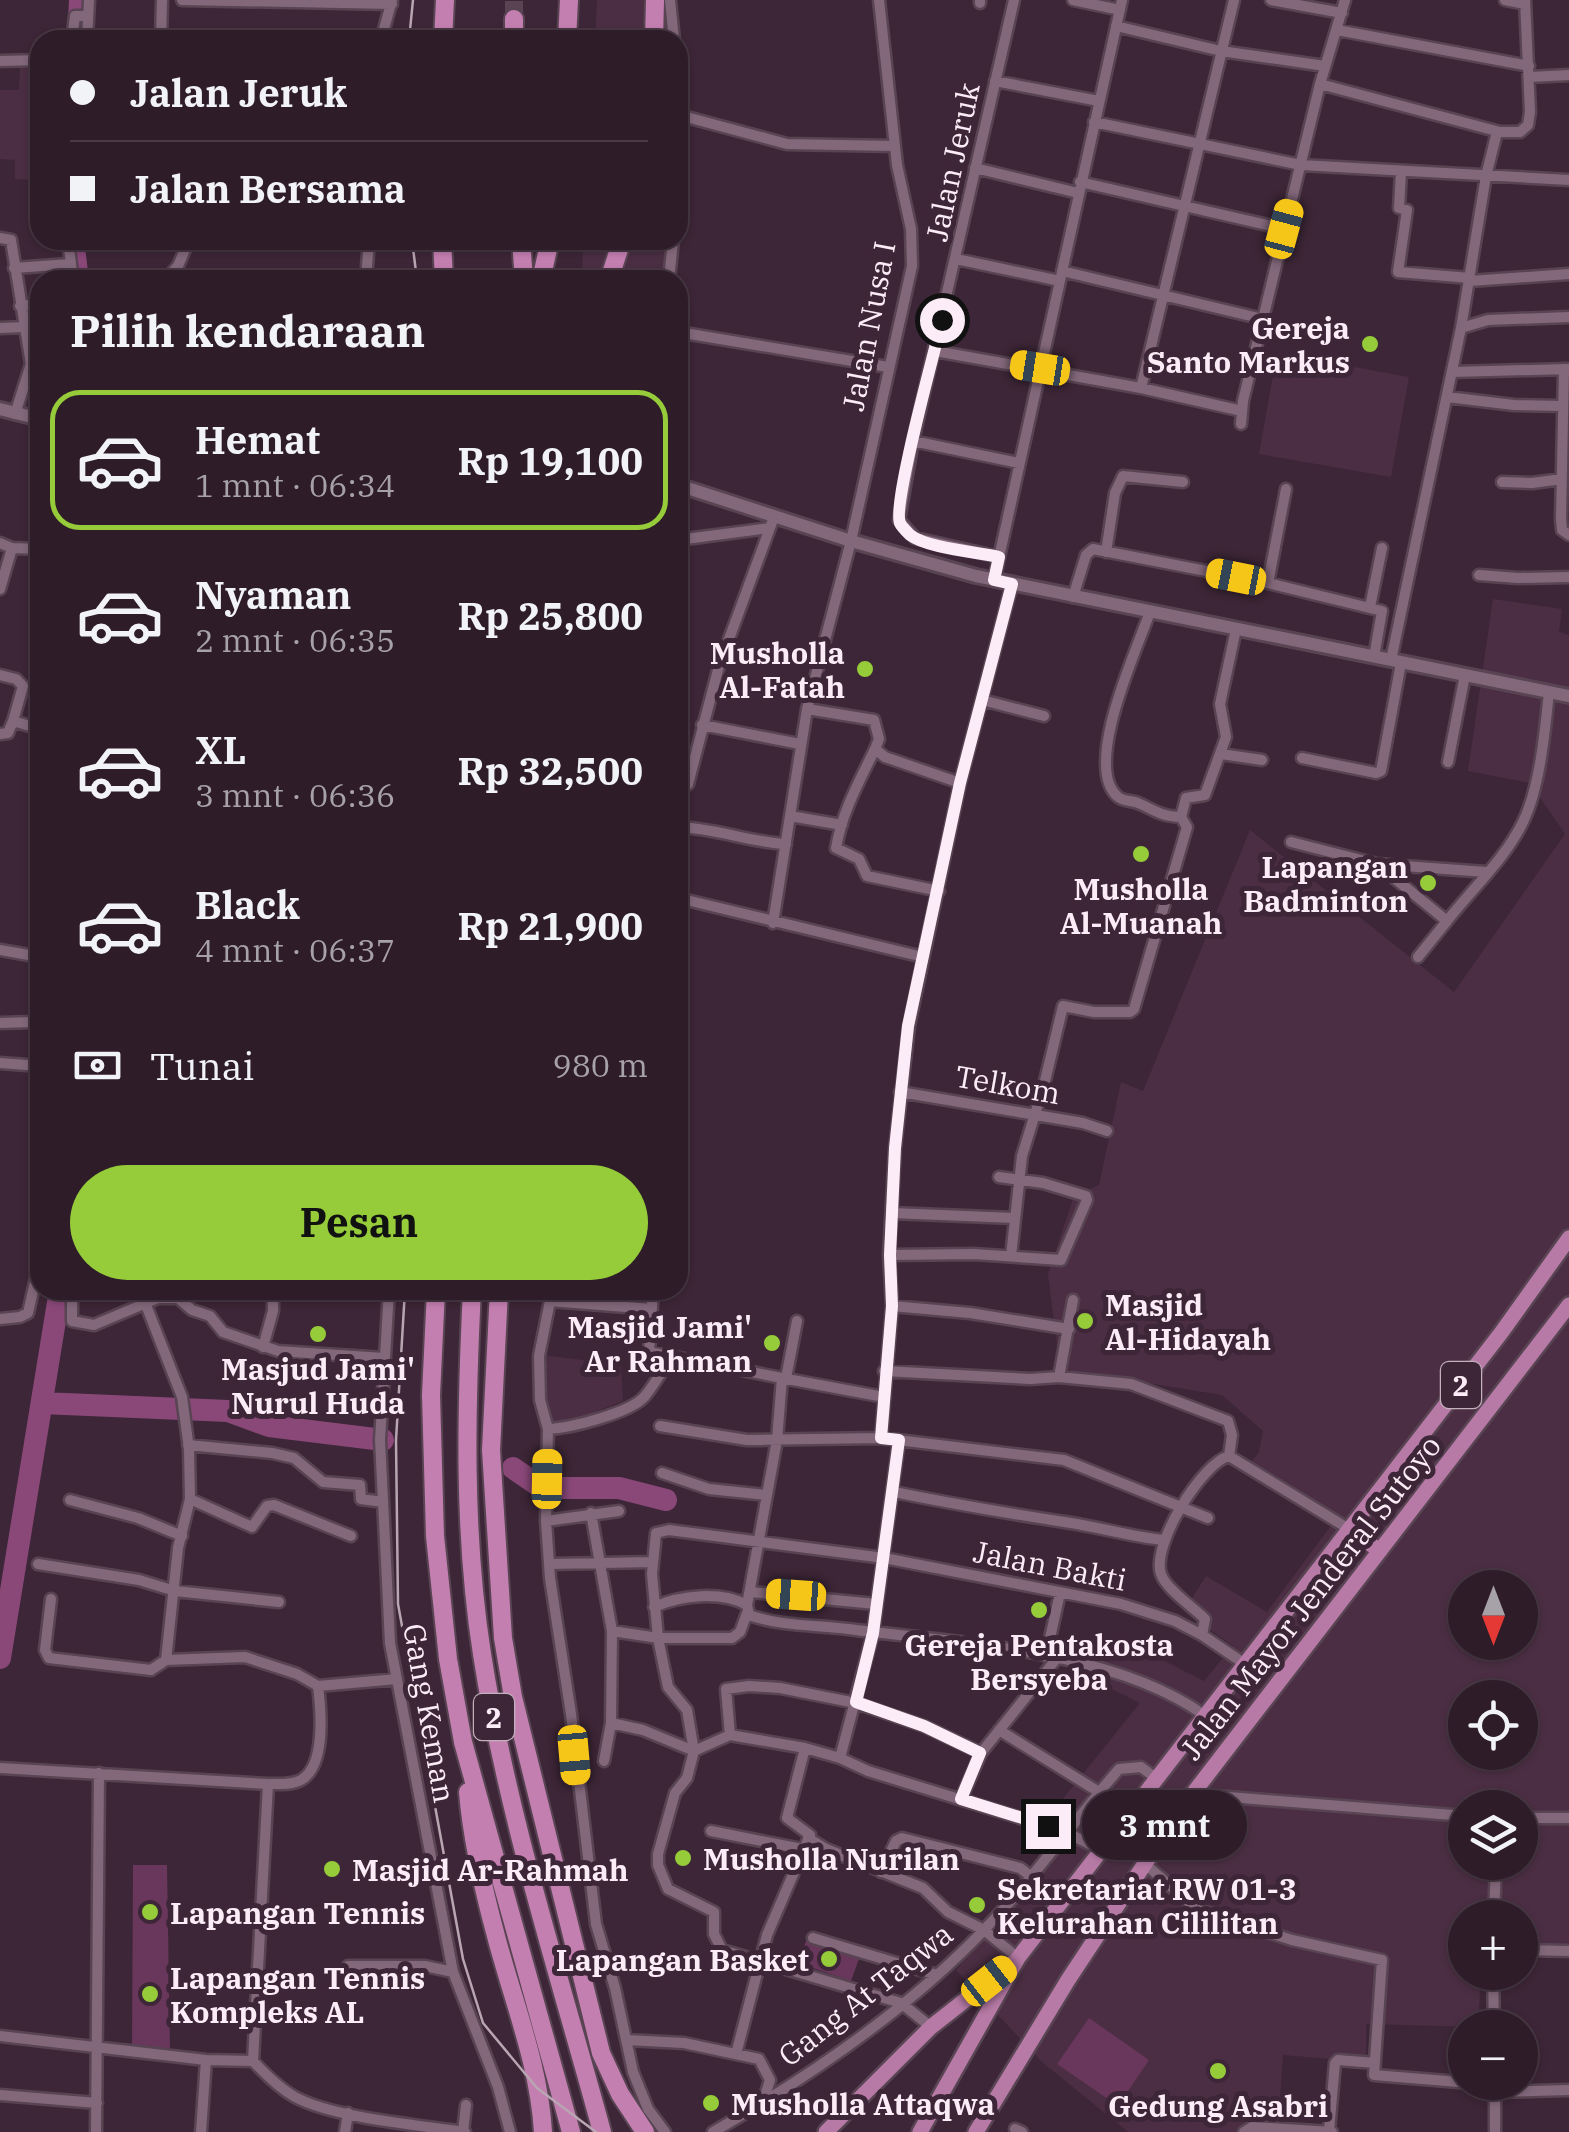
<!DOCTYPE html>
<html lang="id">
<meta charset="utf-8">
<style>
:root{--surface:#2e1c29;--page:#362531;--text:#f1f3f6;--muted:#a7a1a8;--line:#493a46;--accent:#96cc3a}
body{margin:0;font-family:"IBM Plex Serif",serif;background:var(--page);color:var(--text);height:100vh;display:flex;flex-direction:column;font-size:38px;white-space:nowrap}
*{box-sizing:border-box;margin:0}
p{font-size:32px;color:var(--muted)}
.icon{flex:none;width:55px;height:55px;fill:none;stroke:currentColor;stroke-width:2;stroke-linecap:round;stroke-linejoin:round}
.map{position:relative;flex:1;overflow:hidden}
.sheet{position:absolute;left:30px;top:270px;width:658px;height:1030px;display:flex;flex-direction:column;background:var(--surface);border-radius:30px;box-shadow:0 2px 8px #0004,0 0 0 2px var(--line)}
.sheet>*{flex:none}
.guide{position:absolute;left:30px;top:30px;width:658px;height:220px;border-radius:30px;box-shadow:0 2px 8px #0004,0 0 0 2px var(--line);display:grid;align-content:center;height:220px;padding:0 40px;background:var(--surface)}
.needle{width:65px;rotate:180deg}
.fabs{position:absolute;left:1448px;top:1570px;display:grid;gap:20px}
.fabs a{display:grid;place-items:center;width:90px;height:90px;border-radius:50%;background:var(--surface);box-shadow:0 2px 8px #0004,0 0 0 2px var(--line);font-size:50px}
.end{position:absolute;width:45px;height:45px;margin:-22px;border:12px solid #fcecf7;background:#111;box-shadow:0 0 0 5px #111}
.from{border-radius:50%}
.bubble{position:absolute;height:70px;border-radius:35px;background:var(--surface);box-shadow:0 2px 8px #0004,0 0 0 2px var(--line);font-size:32px;font-weight:800;line-height:70px;text-align:center}
.car{position:absolute;width:30px;height:60px;margin:-30px -15px;border-radius:12px;box-shadow:0 0 8px 2px #0007;background:linear-gradient(#f5c518 24%,#345 0 40%,#f5c518 0 76%,#345 0 86%,#f5c518 0)}
.guide b{display:flex;align-items:center;gap:35px;height:95px;font-size:38px}
.guide b+b{border-top:2px solid var(--line)}
.guide i{width:25px;height:25px;background:var(--text)}
ul{padding:0;list-style:none}
li{display:flex;align-items:center;gap:30px;height:140px;margin:0 20px 15px;padding:0 20px;border:5px solid transparent;border-radius:30px}
li div{flex:1}
li b{display:block;font-size:38px}
li em{font-style:normal;font-weight:800}
li.active{border-color:var(--accent)}
li>.icon{width:90px;height:90px;stroke-width:1.5}
h2{padding:0 40px;font-size:45px;line-height:120px}
.pay{display:flex;align-items:center;gap:25px;height:110px;padding:0 40px;font-size:38px}
.pay p{margin-inline-start:auto}
.primary-button{display:flex;gap:20px;margin-top:auto;padding:20px 40px}
.primary-button a{flex:1;height:115px;border-radius:60px;background:var(--accent);color:#111;font-size:40px;font-weight:800;line-height:115px;text-align:center}
.map>svg:first-child{display:block}
.built{fill:#4b2e43;fill-rule:evenodd}
.green{fill:#68375b}
.lines{fill:none;stroke-linecap:round;stroke-linejoin:round}
.river{stroke:#8a4879;stroke-width:22}
.motorway-tunnel{stroke:#5a4454;stroke-width:18;stroke-dasharray:18 9;stroke-linecap:butt}
.minor-casing{stroke:#584452;stroke-width:15}
.tertiary-casing{stroke:#584452;stroke-width:18}
.trunk-casing{stroke:#584452;stroke-width:20}
.motorway-casing{stroke:#584452;stroke-width:22}
.minor{stroke:#83687b;stroke-width:10}
.tertiary{stroke:#83687b;stroke-width:12}
.trunk{stroke:#b77aa6;stroke-width:15}
.motorway{stroke:#c47fb1;stroke-width:18}
.tram{stroke:#b8a6b3;stroke-width:2.5}
.route{stroke:#fcecf7;stroke-width:12}
.poi-dot{fill:#96cc3a;stroke:#3d2637;stroke-width:4}
.labels{text-anchor:middle;dominant-baseline:central;stroke-width:10;stroke-linejoin:round;paint-order:stroke}
.shield{fill:#3d2637;stroke:#c3b1bd;stroke-width:2.5}
.shield-label{font-size:28px;font-weight:bold;fill:#fcecf7}
.street-label{font-size:30px;fill:#fcecf7;stroke:#3d2637}
.poi-label{font-size:30px;font-weight:bold;fill:#fcecf7;stroke:#3d2637;text-anchor:start}
</style>
<div class="map">
<svg width="1569" height="2132" viewBox="0 0 1569 2132">
<rect width="100%" height="100%" fill="#3d2637"/>
<!-- built -->
<path class="built" d="M597,0H664L668,40H595Z
M20,68H40V180L15,179V160L0,159V90H19Z
M584,240H673L671,280H581Z
M1277,353L1409,377L1391,477L1259,454Z
M1493,599L1562,609L1559,632L1569,635V1955L1520,1954V1918H1465V1972L1481,1973L1478,2027L1366,2024V2062L1283,2055L1278,2128L1248,2132H1128L1042,2062L956,1970L1081,1824L1057,1806L1140,1703L1094,1680L1112,1634L1204,1681L1233,1646L1184,1611L1206,1576L1267,1612L1335,1520L1249,1465L1259,1452L1263,1431L1222,1395L1060,1369L1048,1274L1074,1196L1099,1185L1121,1082L1143,1091L1250,830L1454,992L1565,834L1530,783L1468,771ZM1465,1588H1520V1642H1465ZM1465,1698H1520V1752H1465ZM1465,1808H1520V1862H1465Z
M541,1355L609,1363L621,1367L623,1401L574,1420L558,1424L545,1422Z"/>
<!-- green -->
<path class="green" d="M133,1865H167L170,2048L132,2049Z
M807,1938L860,1956L851,1981L798,1963Z
M1089,2018L1149,2060L1118,2106L1057,2064Z"/>
<g class="lines">
<!-- river -->
<path class="river" d="M78,40L80,0
M73,240L78,280
M42,1403L228,1411L269,1426L383,1440
M513,1468L542,1488H619L666,1500
M0,1658L60,1290"/>
<!-- motorway-tunnel -->
<path class="motorway-tunnel" d="M514,19V0"/>
<defs>
<path id="minor" d="M182,0L392,4
M670,0L674,40
M1073,0L1120,10
M1271,0L1342,13
M1505,0L1525,4
M980,3V0
M1116,26L1221,51L1325,66
M1337,30L1529,66
M72,40L75,16H88
M87,40L89,0
M161,40L162,0
M381,40L392,0
M0,61L40,60
M1529,77L1569,75
M995,81L1099,101
M1320,84L1500,132H1520L1528,125L1530,112L1525,0
M678,94V189
M679,115L787,144L894,146
M1094,122L1301,165L1569,180
M975,168L1078,193
M1401,172L1399,208L1407,210L1398,272L1470,278
M1080,182L1285,229
M0,238L11,240L31,364L15,414
M68,240L73,280
M956,259L1060,281
M14,268L70,264
M1062,271L1263,319
M279,278L294,280
M165,280L178,266L189,240
M366,280L369,240
M669,280L673,240
M1470,281L1569,274
M20,306L40,304
M0,328L25,327
M1461,328L1488,320L1569,317
M678,332L888,367
M935,351L1141,388L1242,411
M1564,369L1561,519L1562,530L1569,535
M1452,372L1568,369
M1141,388L1234,0
M1447,397L1514,405L1563,406
M1241,424L1243,401L1320,84L1345,0
M913,441L1019,463
M1502,482L1532,483L1562,479
M678,540L770,528
M0,543L12,548L40,549
M1106,552L1115,493L1123,476L1183,482
M999,557L915,538L899,520L913,441L1014,0
M1479,575L1518,578L1569,577
M994,580L1122,0
M1268,583L1286,489
M0,589L12,548
M1073,597L1086,555L1093,549L1268,583L1382,611L1374,657
M1370,607L1382,548
M1150,612C1137,649 1083,765 1117,796C1123,802 1131,800 1138,803C1155,810 1159,816 1181,817
M1391,660L1461,328L1486,176L1497,132
M0,675L16,679L23,686L13,721L40,729
M982,700L1044,716
M807,709L874,720L879,739L875,749L885,757L960,783
M702,725L800,744
M0,734L8,733L13,721
M875,749C859,782 842,812 836,848L859,859L867,876L939,891
M1221,754L1262,760
M1302,758L1376,773L1381,771L1401,663
M1448,762L1465,675
M678,792L688,784L719,666L774,517
M790,816L842,825
M1181,817L1186,798L1205,795L1226,737L1220,704L1236,629
M678,827C715,828 749,842 786,844
M1291,842L1377,864L1447,921C1472,889 1505,859 1523,822C1540,787 1545,731 1549,692
M1377,864L1486,872
M678,898L923,957
M773,923L807,709L851,541L912,266L911,229L897,165L879,0
M0,950L40,957
M1418,957L1447,921
M0,1023L33,1022
M0,1063L40,1066
M900,1092L1083,1123L1107,1131
M892,1213L1014,1218
M889,1255L974,1254L1061,1260L1087,1200L1086,1196L1043,1183L999,1177
M1011,1256L1022,1156L1044,1085L1063,1006L1094,1012H1130L1134,1009L1187,827L1181,817
M72,1290V1321L94,1325L158,1298H178L192,1310L210,1316L223,1332L278,1351L384,1358
M389,1290L380,1440L390,1643L453,1972L498,2087L510,2132
M549,1290L550,1301L539,1356L540,1400L548,1429L546,1521L550,1578L571,1714L596,1924L615,1988L633,2072L648,2109L665,2132
M653,1290L649,1352L782,1378L777,1440L747,1605L749,1615C779,1626 817,1625 848,1629C959,1643 1113,1650 1204,1715
M550,1301L651,1309
M146,1305L182,1397L189,1449L190,1499L178,1548L166,1660
M892,1306L970,1313L1069,1329
M0,1319L20,1317L28,1313L40,1260
M263,1347L273,1311V1290
M884,1371L1030,1379L1059,1377L1131,1384L1228,1421L1232,1435L1229,1456
M1059,1377L1073,1300
M782,1378L884,1397
M786,1378L797,1321
M660,1426L747,1440L881,1438L1064,1460L1208,1518
M548,1429C570,1428 631,1413 645,1396C655,1384 663,1369 672,1356
M881,1438L892,1306L889,1255L895,1148L909,1026L960,783L1012,584
M188,1445L272,1453L294,1458L323,1482L360,1485L361,1499L383,1502
M1229,1456L1349,1529
M662,1473L709,1489L766,1495
M894,1492C953,1504 1012,1514 1071,1523C1103,1528 1132,1537 1164,1540
M190,1499L252,1527L267,1506L274,1505L351,1536
M70,1500L138,1518L182,1536
M591,1513L612,1631L611,1723
M546,1521L619,1511
M38,1564L139,1580L175,1591L279,1602
M549,1564L653,1562
M750,1592L876,1604
M654,1607C681,1595 721,1591 747,1605
M612,1631L658,1638H732L740,1632L747,1613
M1202,1635L1205,1619C1193,1607 1166,1589 1161,1574C1151,1545 1202,1463 1229,1456
M1046,1656L1060,1593
M318,1686L397,1679
M999,1730L1099,1792
M730,1735L726,1689L749,1686L780,1688L856,1703L924,1726L981,1753
M694,1751L730,1735L805,1748L840,1758L868,1771L1066,1832L1101,1850
M840,1758L873,1633L899,1440
M604,1761L611,1723L643,1730L694,1751
M0,1768L268,1784C278,1784 292,1785 301,1780C326,1766 321,1710 318,1686L297,1674L245,1657L166,1660L151,1670L49,1658L45,1650L51,1599
M1192,1794L1465,1816
M961,1799L981,1753L1057,1658
M1520,1818H1569
M711,1831L802,1849
M808,1838L826,1849L923,1888L948,1912L984,1930L1018,1958
M1144,1863L1198,1910L1292,1940L1382,1960L1374,2075L1495,2085
M881,1872L896,1841L902,1838L1020,1868L1063,1901
M1494,1918L1496,1862
M813,1938L937,1975
M1520,1950L1569,1951
M348,1966H425L453,1972
M1493,1972L1494,2028
M931,2027L901,2003L722,1950L714,1934V1912L668,1889L658,1865V1854L675,1793L687,1778L694,1751L687,1710L668,1687L658,1638L652,1574L656,1533L669,1530L884,1558L1121,1604L1175,1621L1202,1635L1245,1664
M0,2036L206,2060L253,2061C266,2075 279,2088 295,2097C334,2118 419,2125 465,2132
M627,2040L684,2043L759,2059L770,2080L763,2102
M736,2054L767,1935L810,1835L787,1818L805,1748
M253,2061L268,1784
M1495,2088V2132
M1495,2092L1569,2090
M0,2095L97,2103
M1015,2129L1022,2132
M1329,2131L1335,2063L1338,2060L1375,2063
M96,2132L99,1773
M201,2132L206,2060
M345,2132L348,2113
M463,2132L466,2105
M713,2132C809,2077 905,2012 982,1932C1031,1882 1073,1822 1119,1769L1141,1767L1157,1779
M1244,2132L1252,2127L1332,2132"/>
<path id="tertiary" d="M0,409L40,419
M678,485L851,541L976,576L1569,696"/>
<path id="trunk" d="M1349,1529L1380,1551
M826,2132L931,2027L1011,1964
M920,2132L1018,1958L1501,1333L1569,1238
M976,2132L1068,1980L1181,1809L1569,1305"/>
<path id="motorway" d="M514,19V40
M443,40L445,0
M567,40L569,0
M654,40L655,0
M442,240L444,280
M521,240L524,280
M541,280L550,240
M609,280L622,240
M436,1290L431,1395L435,1536L448,1659L463,1742L571,2132
M472,1290C466,1411 463,1533 482,1654C507,1815 559,1974 602,2132
M499,1290L491,1450L503,1638L513,1697L601,2053L620,2094L645,2132
M468,1792C472,1841 483,1888 496,1936C513,2001 539,2064 543,2132"/>
</defs>
<!-- minor casing -->
<use href="#minor" class="minor-casing"/>
<!-- tertiary casing -->
<use href="#tertiary" class="tertiary-casing"/>
<!-- trunk casing -->
<use href="#trunk" class="trunk-casing"/>
<!-- motorway casing -->
<use href="#motorway" class="motorway-casing"/>
<!-- minor -->
<use href="#minor" class="minor"/>
<!-- tertiary -->
<use href="#tertiary" class="tertiary"/>
<!-- trunk -->
<use href="#trunk" class="trunk"/>
<!-- motorway -->
<use href="#motorway" class="motorway"/>
<!-- tram -->
<path class="tram" d="M409,40L413,0
M412,240L417,280
M405,1290L396,1440L398,1604L463,1959L483,2023L537,2088L596,2132"/>
</g>
<g class="lines">
<!-- route -->
<path class="route" d="M942,320C935,351 892,504 900,523C901,526 908,533 910,535C927,548 976,552 999,557L994,580L1012,584L960,783L908,1026L895,1148L890,1255L892,1306L881,1438L899,1440L873,1633L856,1702L924,1726L980,1753L961,1799L1048,1826"/>
</g>
<!-- markers -->
<g class="poi-dot">
<circle cx="1370" cy="344" r="10"/>
<circle cx="865" cy="669" r="10"/>
<circle cx="1141" cy="854" r="10"/>
<circle cx="1428" cy="883" r="10"/>
<circle cx="1085" cy="1321" r="10"/>
<circle cx="318" cy="1334" r="10"/>
<circle cx="772" cy="1343" r="10"/>
<circle cx="1039" cy="1610" r="10"/>
<circle cx="683" cy="1858" r="10"/>
<circle cx="332" cy="1869" r="10"/>
<circle cx="977" cy="1905" r="10"/>
<circle cx="150" cy="1912" r="10"/>
<circle cx="829" cy="1959" r="10"/>
<circle cx="150" cy="1994" r="10"/>
<circle cx="1218" cy="2071" r="10"/>
<circle cx="711" cy="2103" r="10"/>
</g>
<g class="labels">
<!-- shield labels -->
<g class="shield">
<rect x="1441" y="1362" width="40" height="46" rx="8"/>
<rect x="474" y="1694" width="40" height="46" rx="8"/>
</g>
<g class="shield-label">
<text x="1461" y="1385">2</text>
<text x="494" y="1717">2</text>
</g>
<!-- street labels -->
<g class="street-label">
<text transform="translate(952 162) rotate(-78)">Jalan Jeruk</text>
<text transform="translate(868 326) rotate(-79)">Jalan Nusa I</text>
<text transform="translate(1008 1084) rotate(10)">Telkom</text>
<text transform="translate(1050 1565) rotate(11)">Jalan Bakti</text>
<text transform="translate(1310 1597) rotate(-52)">Jalan Mayor Jenderal Sutoyo</text>
<text transform="translate(430 1713) rotate(80)">Gang Keman</text>
<text transform="translate(865 1994) rotate(-38)">Gang At Taqwa</text>
</g>
<!-- poi labels -->
<g class="poi-label">
<text x="1350" y="327" text-anchor="end">Gereja<tspan x="1350" dy="34">Santo Markus</tspan></text>
<text x="845" y="652" text-anchor="end">Musholla<tspan x="845" dy="34">Al-Fatah</tspan></text>
<text x="1408" y="866" text-anchor="end">Lapangan<tspan x="1408" dy="34">Badminton</tspan></text>
<text x="1141" y="888" text-anchor="middle">Musholla<tspan x="1141" dy="34">Al-Muanah</tspan></text>
<text x="1105" y="1304">Masjid<tspan x="1105" dy="34">Al-Hidayah</tspan></text>
<text x="752" y="1326" text-anchor="end">Masjid Jami'<tspan x="752" dy="34">Ar Rahman</tspan></text>
<text x="318" y="1368" text-anchor="middle">Masjud Jami'<tspan x="318" dy="34">Nurul Huda</tspan></text>
<text x="1039" y="1644" text-anchor="middle">Gereja Pentakosta<tspan x="1039" dy="34">Bersyeba</tspan></text>
<text x="703" y="1858">Musholla Nurilan</text>
<text x="352" y="1869">Masjid Ar-Rahmah</text>
<text x="997" y="1888">Sekretariat RW 01-3<tspan x="997" dy="34">Kelurahan Cililitan</tspan></text>
<text x="170" y="1912">Lapangan Tennis</text>
<text x="809" y="1959" text-anchor="end">Lapangan Basket</text>
<text x="170" y="1977">Lapangan Tennis<tspan x="170" dy="34">Kompleks AL</tspan></text>
<text x="731" y="2103">Musholla Attaqwa</text>
<text x="1218" y="2105" text-anchor="middle">Gedung Asabri</text>
</g>
</g>
</svg>
<div class="fabs">
<a><svg class="needle" viewBox="-14 -14 28 28"><path d="M0-13l5 13h-10z" fill="#e53935"/><path d="M0 13l5-13h-10z" fill="#a7a1a8"/></svg></a>
<a><svg class="icon" aria-label="locate" viewBox="0 0 24 24"><circle cx="12" cy="12" r="6"/><path d="M12 2v4M12 18v4M2 12h4M18 12h4"/></svg></a>
<a><svg class="icon" aria-label="layers" viewBox="0 0 24 24"><path d="M12 4l9 5-9 5-9-5zM3 14l9 5 9-5"/></svg></a>
<a>+</a>
<a>−</a>
</div>
<i class="end from" style="left:942px;top:320px"></i>
<i class="end" style="left:1048px;top:1826px"></i>
<div class="bubble" style="left:1082px;top:1790px;width:165px">3 mnt</div>
<i class="car" style="left:1284px;top:229px;rotate:15deg"></i>
<i class="car" style="left:1040px;top:368px;rotate:279deg"></i>
<i class="car" style="left:1236px;top:577px;rotate:281deg"></i>
<i class="car" style="left:547px;top:1479px;rotate:1deg"></i>
<i class="car" style="left:796px;top:1595px;rotate:274deg"></i>
<i class="car" style="left:574px;top:1755px;rotate:175deg"></i>
<i class="car" style="left:989px;top:1981px;rotate:52deg"></i>
<div class="guide">
<b><i class="from"></i>Jalan Jeruk</b>
<b><i></i>Jalan Bersama</b>
</div>
<section class="sheet">
<h2>Pilih kendaraan</h2>
<ul>
<li class="active"><svg class="icon" aria-label="car" viewBox="0 0 24 24"><path d="M5 17H2v-5l4-1 3-4h7l3 4 3 1v5h-3M9 17h6M6 11h13"/><circle cx="7" cy="17" r="2"/><circle cx="17" cy="17" r="2"/></svg><div><b>Hemat</b><p>1 mnt · 06:34</p></div><em>Rp 19,100</em></li>
<li><svg class="icon" aria-label="car" viewBox="0 0 24 24"><path d="M5 17H2v-5l4-1 3-4h7l3 4 3 1v5h-3M9 17h6M6 11h13"/><circle cx="7" cy="17" r="2"/><circle cx="17" cy="17" r="2"/></svg><div><b>Nyaman</b><p>2 mnt · 06:35</p></div><em>Rp 25,800</em></li>
<li><svg class="icon" aria-label="car" viewBox="0 0 24 24"><path d="M5 17H2v-5l4-1 3-4h7l3 4 3 1v5h-3M9 17h6M6 11h13"/><circle cx="7" cy="17" r="2"/><circle cx="17" cy="17" r="2"/></svg><div><b>XL</b><p>3 mnt · 06:36</p></div><em>Rp 32,500</em></li>
<li><svg class="icon" aria-label="car" viewBox="0 0 24 24"><path d="M5 17H2v-5l4-1 3-4h7l3 4 3 1v5h-3M9 17h6M6 11h13"/><circle cx="7" cy="17" r="2"/><circle cx="17" cy="17" r="2"/></svg><div><b>Black</b><p>4 mnt · 06:37</p></div><em>Rp 21,900</em></li>
</ul>
<div class="pay"><svg class="icon" aria-label="cash" viewBox="0 0 24 24"><path d="M3 7h18v10H3z"/><circle cx="12" cy="12" r="2"/></svg>Tunai<p>980 m</p></div>
<div class="primary-button"><a>Pesan</a></div>
</section>
</div>
